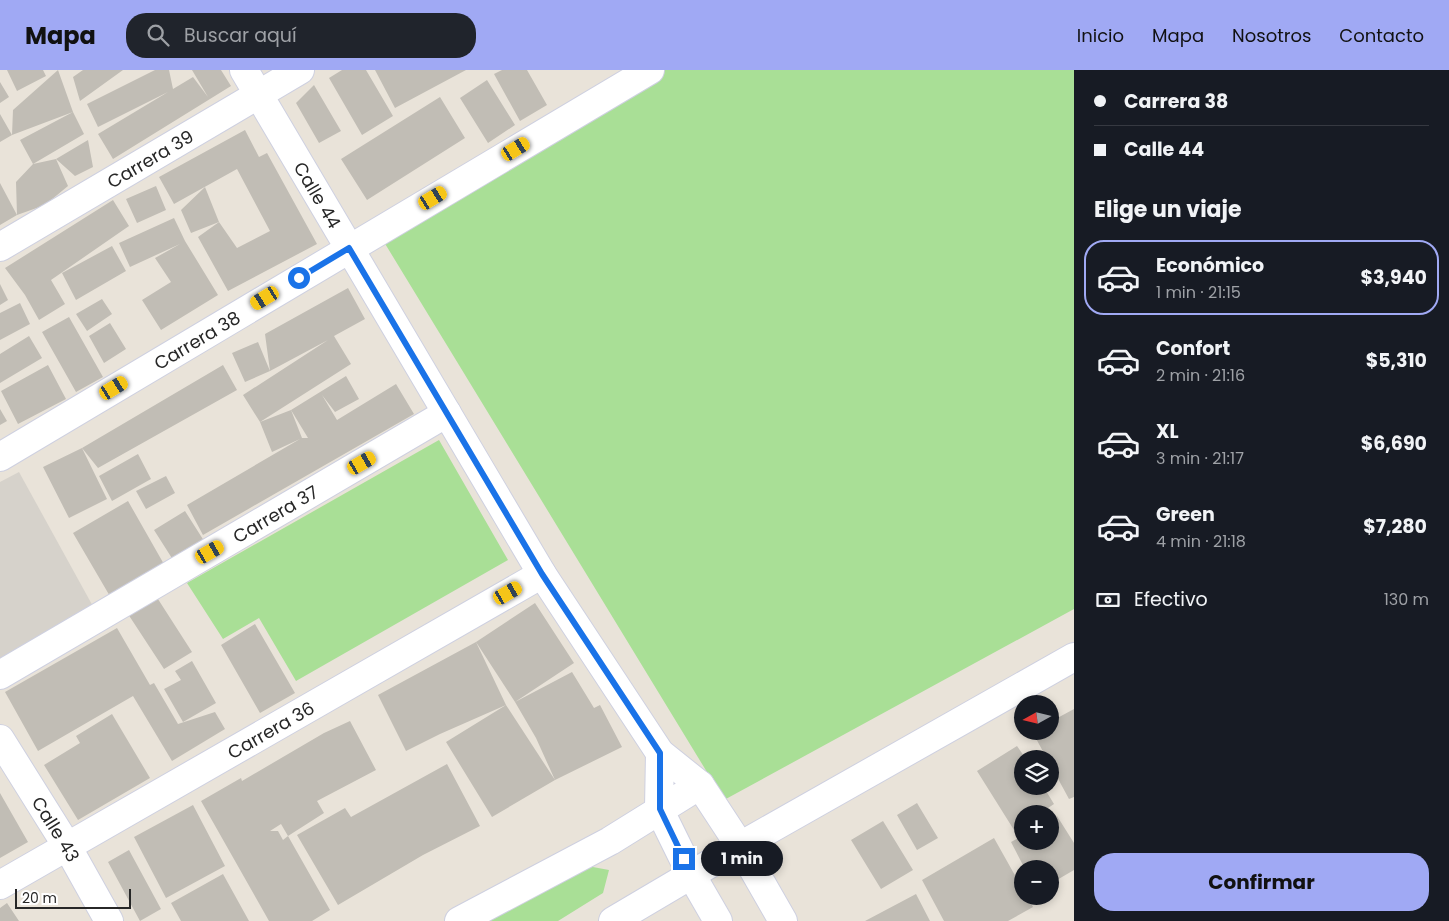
<!DOCTYPE html>
<html lang="es">
<meta charset="utf-8">
<style>
:root{--surface:#171b24;--page:#20242c;--text:#f1f3f6;--muted:#9ea1a6;--line:#363941;--accent:#a0a9f4}
body{margin:0;font-family:Poppins,sans-serif;background:var(--page);color:var(--text);height:100vh;display:flex;flex-direction:column;font-size:19px;white-space:nowrap}
*{box-sizing:border-box;margin:0}
p{font-size:16px;color:var(--muted)}
.icon{flex:none;width:28px;height:28px;fill:none;stroke:currentColor;stroke-width:2;stroke-linecap:round;stroke-linejoin:round}
.map{position:relative;flex:1;overflow:hidden}
.side{display:flex;flex-direction:column;background:var(--surface);width:375px}
.side>*{flex:none}
.top-card{display:grid;align-content:center;height:110px;padding:0 20px;background:var(--surface)}
.needle{width:32px;rotate:262deg}
.tools{position:absolute;left:1014px;top:625px;display:grid;gap:10px}
.tools a{display:grid;place-items:center;width:45px;height:45px;border-radius:50%;background:var(--surface);box-shadow:0 2px 8px #0003;font-size:25px}
.scale{position:absolute;left:15px;bottom:12px;width:116px;box-sizing:border-box;padding-left:5px;border:2px solid #272727;border-top:0;font-size:14px;line-height:18px;white-space:nowrap;color:#272727;-webkit-text-stroke:4px #fff;paint-order:stroke}
.end{position:absolute;width:22px;height:22px;margin:-11px;border:6px solid #1a73e8;background:#fff;box-shadow:0 0 0 2px #fff}
.from{border-radius:50%}
.bubble{position:absolute;height:35px;border-radius:18px;background:var(--surface);box-shadow:0 2px 8px #0003;font-size:16px;font-weight:700;line-height:35px;text-align:center}
.car{position:absolute;width:15px;height:30px;margin:-15px -8px;border-radius:6px;box-shadow:0 0 4px 1px #0007;background:linear-gradient(#f5c518 24%,#345 0 40%,#f5c518 0 76%,#345 0 86%,#f5c518 0)}
.top-card b{display:flex;align-items:center;gap:18px;height:48px;font-size:19px}
.top-card b+b{border-top:1px solid var(--line)}
.top-card i{width:12px;height:12px;background:var(--text)}
ul{padding:0;list-style:none}
li{display:flex;align-items:center;gap:15px;height:75px;margin:0 10px 8px;padding:0 10px;border:2px solid transparent;border-radius:20px}
li div{flex:1}
li b{display:block;font-size:19px}
li em{font-style:normal;font-weight:700}
li.on{border-color:var(--accent)}
li>.icon{width:45px;height:45px;stroke-width:1.5}
h2{padding:0 20px;font-size:22px;line-height:60px}
.pay{display:flex;align-items:center;gap:12px;height:55px;padding:0 20px;font-size:19px}
.pay p{margin-inline-start:auto}
.primary-button{display:flex;gap:10px;margin-top:auto;padding:10px 20px}
.primary-button a{flex:1;height:58px;border-radius:20px;background:var(--accent);color:#111;font-size:20px;font-weight:700;line-height:58px;text-align:center}
header{display:flex;align-items:center;gap:30px;box-sizing:border-box;height:70px;padding:0 25px;background:var(--accent);color:#111}
header strong{font-size:24px}
nav{display:flex;gap:28px;margin-inline-start:auto;font-size:18px}
.search{width:350px;height:45px;background:var(--page);display:flex;align-items:center;gap:12px;box-sizing:border-box;padding:0 18px;border-radius:20px;color:var(--muted);font-size:19px}
main{display:flex;flex:1;min-height:0}
.map>svg:first-child{display:block}
.green{fill:#a9df96}
.plaza{fill:#d6d2cb}
.building{fill:#c1bdb5}
.lines{fill:none;stroke-linecap:round;stroke-linejoin:round}
.minor-casing{stroke:#ced0e0;stroke-width:30}
.minor{stroke:#fff;stroke-width:28}
.route{stroke:#1a73e8;stroke-width:6}
.labels{text-anchor:middle;dominant-baseline:central;stroke-width:4;stroke-linejoin:round;paint-order:stroke}
.street-label{font-size:18px;fill:#272727;stroke:#fff}
</style>
<header>
<strong>Mapa</strong>
<div class="search"><svg class="icon" aria-label="search" viewBox="0 0 24 24"><circle cx="10" cy="10" r="6"/><path d="M15 15l6 6"/></svg>Buscar aquí</div>
<nav><a>Inicio</a><a>Mapa</a><a>Nosotros</a><a>Contacto</a></nav>
</header>
<main>
<div class="map">
<svg width="1074" height="851" viewBox="0 0 1074 851">
<rect width="100%" height="100%" fill="#e9e3d9"/>
<!-- green -->
<path class="green" d="M656,0H1074V539L724,730L384,172Z
M439,370L508,490L296,611L259,548L223,569L187,513Z
M582,795L609,800L603,823L558,851H476Z"/>
<!-- plaza -->
<path class="plaza" d="M19,402L95,540L0,592V412Z"/>
<!-- building -->
<path class="building" d="M7,0H43L46,6L17,21Z
M58,0L73,42L84,64L33,94L20,70L73,42L12,65L0,72V44L12,65L13,40Z
M83,0H123L80,31L73,7Z
M155,0H169L173,19L193,7L208,27L192,0H221L231,16L113,89L98,64L168,22L98,57L87,34Z
M342,0H366L393,46L362,65L329,8Z
M375,0H466L395,38Z
M502,0H527L547,35L520,51L494,4Z
M487,10L515,55L488,73L460,28Z
M0,12L9,27L0,33Z
M314,15L341,61L319,73L296,33Z
M440,27L465,68L367,130L341,89Z
M245,60L259,87L267,83L317,174L228,221L198,167L219,152L237,178L270,161L237,99L174,134L159,107Z
M88,70L93,97L75,106L56,89Z
M56,89L68,116L45,135L17,145L16,112L33,94Z
M0,113L17,145L0,155Z
M156,116L166,140L137,153L126,129Z
M205,117L219,152L191,163L181,140Z
M113,130L129,156L51,210L65,234L39,250L25,225L5,198Z
M174,148L185,171L218,225L161,260L142,230L171,212L155,188L180,174L130,197L119,173Z
M112,176L126,201L76,230L62,203Z
M0,214L8,230L0,235Z
M348,218L365,249L334,266L351,294L260,352L291,340L302,368H308L291,340L346,306L359,329L335,342L322,325L337,350L396,314L414,344L203,465L187,435L300,369L272,382L260,352L243,325L328,270L270,301L265,264Z
M102,229L112,244L87,261L76,244Z
M20,233L30,254L0,270V243Z
M69,247L103,307L76,322L42,262Z
M110,253L126,279L104,293L89,266Z
M29,266L42,288L0,313V284Z
M258,272L270,301L245,312L232,283Z
M48,295L66,329L18,354L1,321Z
M223,295L237,320L98,398L82,378L107,429L69,448L43,397L82,378Z
M0,339L7,351L0,355Z
M138,384L151,409L112,431L99,406Z
M166,406L175,423L146,439L136,421Z
M128,431L165,496L111,528L73,463Z
M185,441L206,474L175,493L154,460Z
M156,526L192,582L164,599L128,544Z
M535,533L574,593L515,632L476,572L506,635L555,710L536,668L515,632L572,602L594,638L600,635L622,677L555,710L492,747L446,672L506,635L440,664L406,681L378,625L476,572Z
M255,554L295,623L260,643L221,575Z
M117,558L150,615L154,613L178,654L215,642L225,659L172,691L133,626L38,681L5,622Z
M192,591L216,633L183,652L164,619L181,610L175,601Z
M1074,639V727L1069,729L1050,694V689H1047L1032,661H1050V652Z
M112,644L150,708L78,750L44,695L80,673L76,666Z
M350,651L376,700L317,731L324,743L288,766L281,754L270,761H278L283,770L288,766L330,840L312,851H269L201,731L241,708L242,711L324,663Z
M1017,676L1026,689H1022V716H1043L1054,734L1039,744H1022V754L1014,760L977,701Z
M447,694L480,756L423,785L338,835L297,765L345,738L351,747Z
M0,723L28,772L0,788Z
M917,733L938,768L917,780L897,745Z
M193,735L225,796L166,828L134,767Z
M1057,746L1074,773V800L1050,814V799H1025L1011,772L1022,766V771H1050V750Z
M883,751L913,800L881,819L851,770Z
M994,768L1022,818V826H1027L1033,837L1008,851H944L922,810Z
M129,780L161,839L140,851L108,792Z
M223,804L249,851H181L171,833Z
M916,824L930,851H865Z
M7,833L19,851H0V838Z"/>
<g class="lines">
<defs>
<g id="minor">
<path id="s1" d="M244,0L542,504L660,683L700,715L740,776L783,851"/>
<path id="s2" d="M0,177L300,0"/>
<path id="s3" d="M0,387L650,0"/>
<path id="s4" d="M0,605L447,343"/>
<path id="s5" d="M0,669L67,776L109,851"/>
<path d="M660,683L659,739L692,806L718,851"/>
<path id="s6" d="M0,815L542,504"/>
<path d="M459,851L610,771L700,715"/>
<path d="M613,851L740,776L1074,587"/>
</g>
</defs>
<!-- minor casing -->
<use href="#minor" class="minor-casing"/>
<!-- minor -->
<use href="#minor" class="minor"/>
</g>
<g class="lines">
<!-- route -->
<path class="route" d="M299,208L349,178L542,504L660,683V739L684,789"/>
</g>
<g class="labels">
<!-- street labels -->
<g class="street-label">
<text stroke="none"><textPath href="#s2" startOffset="174">Carrera 39</textPath></text>
<text stroke="none"><textPath href="#s1" startOffset="145">Calle 44</textPath></text>
<text stroke="none"><textPath href="#s3" startOffset="229">Carrera 38</textPath></text>
<text stroke="none"><textPath href="#s4" startOffset="319">Carrera 37</textPath></text>
<text stroke="none"><textPath href="#s6" startOffset="312">Carrera 36</textPath></text>
<text stroke="none"><textPath href="#s5" startOffset="106">Calle 43</textPath></text>
</g>
</g>
</svg>
<div class="tools">
<a><svg class="needle" viewBox="-14 -14 28 28"><path d="M0-13l5 13h-10z" fill="#e53935"/><path d="M0 13l5-13h-10z" fill="#9ea1a6"/></svg></a>
<a><svg class="icon" aria-label="layers" viewBox="0 0 24 24"><path d="M12 4l9 5-9 5-9-5zM3 14l9 5 9-5"/></svg></a>
<a>+</a>
<a>−</a>
</div>
<div class="scale">20 m</div>
<i class="end from" style="left:299px;top:208px"></i>
<i class="end" style="left:684px;top:789px"></i>
<div class="bubble" style="left:701px;top:771px;width:82px">1 min</div>
<i class="car" style="left:516px;top:79px;rotate:59deg"></i>
<i class="car" style="left:433px;top:128px;rotate:59deg"></i>
<i class="car" style="left:265px;top:228px;rotate:239deg"></i>
<i class="car" style="left:114px;top:318px;rotate:59deg"></i>
<i class="car" style="left:362px;top:393px;rotate:60deg"></i>
<i class="car" style="left:210px;top:482px;rotate:60deg"></i>
<i class="car" style="left:508px;top:523px;rotate:60deg"></i>
</div>
<section class="side">
<div class="top-card">
<b><i class="from"></i>Carrera 38</b>
<b><i></i>Calle 44</b>
</div>
<h2>Elige un viaje</h2>
<ul>
<li class="on"><svg class="icon" aria-label="car" viewBox="0 0 24 24"><path d="M5 17H2v-5l4-1 3-4h7l3 4 3 1v5h-3M9 17h6M6 11h13"/><circle cx="7" cy="17" r="2"/><circle cx="17" cy="17" r="2"/></svg><div><b>Económico</b><p>1 min · 21:15</p></div><em>$3,940</em></li>
<li><svg class="icon" aria-label="car" viewBox="0 0 24 24"><path d="M5 17H2v-5l4-1 3-4h7l3 4 3 1v5h-3M9 17h6M6 11h13"/><circle cx="7" cy="17" r="2"/><circle cx="17" cy="17" r="2"/></svg><div><b>Confort</b><p>2 min · 21:16</p></div><em>$5,310</em></li>
<li><svg class="icon" aria-label="car" viewBox="0 0 24 24"><path d="M5 17H2v-5l4-1 3-4h7l3 4 3 1v5h-3M9 17h6M6 11h13"/><circle cx="7" cy="17" r="2"/><circle cx="17" cy="17" r="2"/></svg><div><b>XL</b><p>3 min · 21:17</p></div><em>$6,690</em></li>
<li><svg class="icon" aria-label="car" viewBox="0 0 24 24"><path d="M5 17H2v-5l4-1 3-4h7l3 4 3 1v5h-3M9 17h6M6 11h13"/><circle cx="7" cy="17" r="2"/><circle cx="17" cy="17" r="2"/></svg><div><b>Green</b><p>4 min · 21:18</p></div><em>$7,280</em></li>
</ul>
<div class="pay"><svg class="icon" aria-label="cash" viewBox="0 0 24 24"><path d="M3 7h18v10H3z"/><circle cx="12" cy="12" r="2"/></svg>Efectivo<p>130 m</p></div>
<div class="primary-button"><a>Confirmar</a></div>
</section>
</main>
